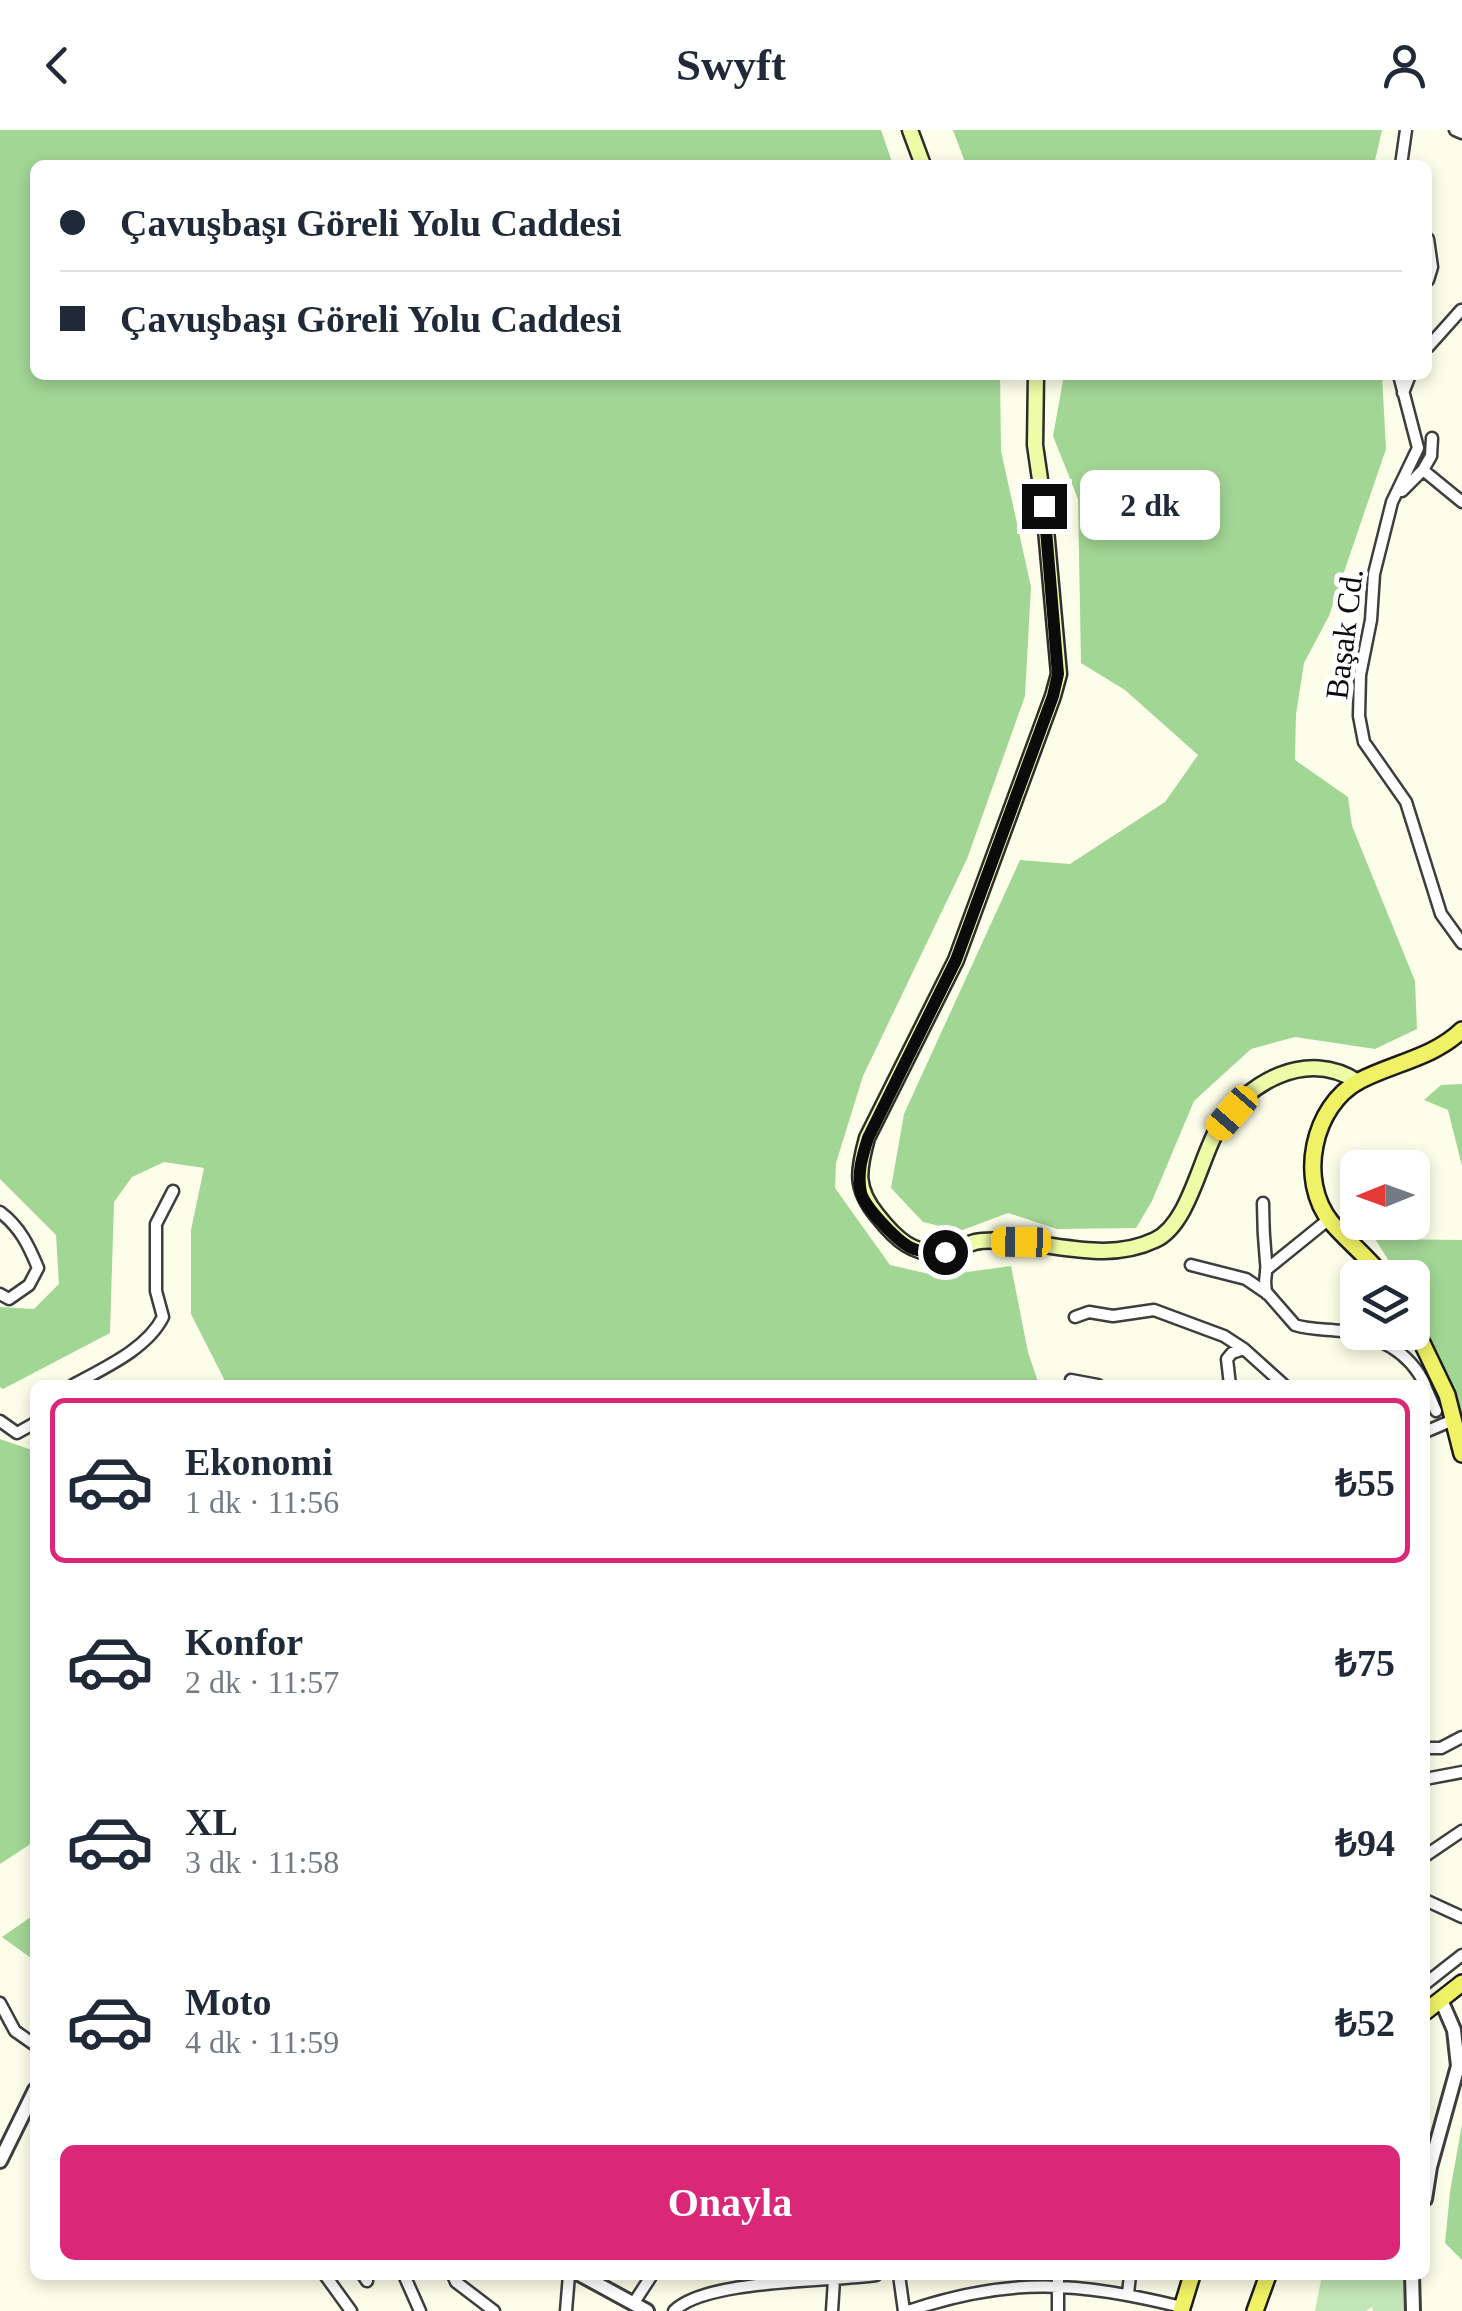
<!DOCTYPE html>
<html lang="tr">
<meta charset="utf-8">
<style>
:root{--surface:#fff;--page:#f6f6f7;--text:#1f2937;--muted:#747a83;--line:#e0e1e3;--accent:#db2777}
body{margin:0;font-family:Georgia,serif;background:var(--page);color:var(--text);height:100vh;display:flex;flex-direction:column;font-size:38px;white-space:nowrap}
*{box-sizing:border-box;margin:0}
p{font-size:32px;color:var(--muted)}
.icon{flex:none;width:55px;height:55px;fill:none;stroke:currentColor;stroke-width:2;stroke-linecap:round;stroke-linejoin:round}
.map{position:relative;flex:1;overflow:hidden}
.side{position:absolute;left:30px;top:1250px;width:1400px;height:900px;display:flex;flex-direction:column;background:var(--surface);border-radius:15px;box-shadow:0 5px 15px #0003}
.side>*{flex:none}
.hud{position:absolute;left:30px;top:30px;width:1402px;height:220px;border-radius:15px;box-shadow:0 5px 15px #0003;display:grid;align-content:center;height:220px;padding:0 30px;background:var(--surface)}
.needle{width:65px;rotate:269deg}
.fabs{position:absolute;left:1340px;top:1020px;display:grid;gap:20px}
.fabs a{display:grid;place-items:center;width:90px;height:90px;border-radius:15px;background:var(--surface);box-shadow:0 5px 15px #0003;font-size:50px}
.end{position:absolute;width:45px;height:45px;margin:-22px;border:12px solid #0b0b0b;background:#fff;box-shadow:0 0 0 5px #fff}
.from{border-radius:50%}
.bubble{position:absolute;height:70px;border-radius:15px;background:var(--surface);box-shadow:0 5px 15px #0003;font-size:32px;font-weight:600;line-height:70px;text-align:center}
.car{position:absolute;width:30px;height:60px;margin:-30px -15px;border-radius:12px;box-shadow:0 0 8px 2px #0007;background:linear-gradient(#f5c518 24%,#345 0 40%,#f5c518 0 76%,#345 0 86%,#f5c518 0)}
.hud b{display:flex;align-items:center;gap:35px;height:95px;font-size:38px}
.hud b+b{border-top:2px solid var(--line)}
.hud i{width:25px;height:25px;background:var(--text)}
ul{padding:18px 0 0;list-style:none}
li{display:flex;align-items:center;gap:30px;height:165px;margin:0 20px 15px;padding:0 10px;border:5px solid transparent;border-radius:15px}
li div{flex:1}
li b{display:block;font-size:38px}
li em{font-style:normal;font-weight:600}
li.active{border-color:var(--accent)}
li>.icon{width:90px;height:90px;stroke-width:1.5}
.cta{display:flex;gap:20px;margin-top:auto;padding:20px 30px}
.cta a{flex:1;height:115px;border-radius:15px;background:var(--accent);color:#fff;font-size:40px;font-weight:600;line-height:115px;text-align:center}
header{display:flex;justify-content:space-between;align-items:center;height:130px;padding:0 30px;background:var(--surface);font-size:45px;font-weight:600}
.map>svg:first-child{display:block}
.green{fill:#c2e6b5}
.forest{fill:#a2d695}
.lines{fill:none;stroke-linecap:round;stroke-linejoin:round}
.minor-casing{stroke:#3e3e3e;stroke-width:15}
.tertiary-casing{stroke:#3e3e3e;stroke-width:18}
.secondary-casing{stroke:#2d2d2d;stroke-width:19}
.primary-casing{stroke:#1c1c1c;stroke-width:20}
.minor{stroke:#fff;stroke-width:10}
.tertiary{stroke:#fff;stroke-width:12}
.secondary{stroke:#eefba7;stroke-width:14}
.primary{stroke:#eff265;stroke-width:15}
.route{stroke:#0b0b0b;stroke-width:12}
.labels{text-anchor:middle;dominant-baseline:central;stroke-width:10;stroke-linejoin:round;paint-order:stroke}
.street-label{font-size:32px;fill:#0b0b0b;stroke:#fff}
</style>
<header><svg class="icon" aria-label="back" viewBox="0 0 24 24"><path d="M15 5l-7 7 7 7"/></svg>Swyft<svg class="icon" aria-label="person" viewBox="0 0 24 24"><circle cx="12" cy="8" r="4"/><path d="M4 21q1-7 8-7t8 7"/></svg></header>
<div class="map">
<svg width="1462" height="2181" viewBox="0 0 1462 2181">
<rect width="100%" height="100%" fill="#fdfee9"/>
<!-- green -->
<path class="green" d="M1322,2145H1404V2181H1373L1372,2177L1366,2181H1315Z"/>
<!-- forest -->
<path class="forest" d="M0,0H881L893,35H35V245H1000L1001,321L1031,457L1025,566L967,729L863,946L836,1033L835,1058L890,1135L938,1146L1011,1136L1028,1222L1039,1255H224V1249L191,1184V1100L204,1038L164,1032L132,1047L114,1072L110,1203L3,1259L0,1257V1177L34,1179L59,1154L56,1105L0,1049Z
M953,0H1382L1374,35H966Z
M1064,245H1382L1386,319L1329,486L1304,533L1296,584L1295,630L1348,667L1352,696L1415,851L1417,899L1375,919L1295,907L1251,919L1194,971L1152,1071L1136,1098L1057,1099L1008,1083L960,1101L923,1092L891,1058L904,984L1020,730L1070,734L1165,672L1198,625L1125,560L1081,533L1078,369L1053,306Z
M1462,954V1036L1448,980L1424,970L1441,955Z
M1375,1109L1462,1110V1321L1434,1224L1413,1177L1412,1148L1399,1147Z
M0,1309L35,1321V1711L0,1734Z
M35,1784V1831L2,1807Z
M1462,1994V2130L1445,2113L1450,2062Z"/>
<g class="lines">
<defs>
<path id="minor" d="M1455,0L1462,3
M1401,35L1406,0
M1428,109L1432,137L1428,150
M1428,217L1461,180
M1399,245L1418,318L1392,372L1374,444L1371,490L1360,545L1359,586L1364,612L1406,672L1441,784L1462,813
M1403,263L1410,245
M1423,340L1431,326L1432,308
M1402,361L1423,340L1462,372
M1263,1073C1263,1093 1264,1112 1266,1132C1268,1144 1262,1151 1267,1164
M0,1082C20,1097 29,1116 38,1138L29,1155L9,1169L0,1164
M1191,1135L1246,1149L1268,1164L1295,1195C1310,1200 1326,1199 1342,1201C1378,1205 1410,1222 1425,1255
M1266,1140L1329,1089
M1075,1187L1089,1182L1113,1186L1154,1180L1224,1206L1244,1219
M1071,1250L1098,1255
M73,1255C104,1238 147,1219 163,1187L156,1161V1094L173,1061
M1230,1255L1227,1229L1232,1223L1244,1219L1284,1255
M1425,1256L1436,1281
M0,1291L17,1303L35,1293
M1425,1302L1453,1290
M1425,1618H1441L1462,1607
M1425,1649L1462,1642
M1425,1726L1462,1701
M1425,1770L1462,1787
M1425,1854L1462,1825
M0,1873L15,1901L35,1915
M325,2145L351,2181
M363,2145L367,2151
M404,2145L420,2181
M453,2145L456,2152L494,2181
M899,2145L904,2181
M1128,2164L1130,2145
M633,2174L652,2145
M566,2181L569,2145
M674,2181C705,2149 829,2152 876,2145
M832,2181L834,2150
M908,2181C1012,2146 1077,2152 1182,2177
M1058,2181V2145"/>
<path id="tertiary" d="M0,2031L35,1960
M1425,2069L1430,2037L1458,1936L1454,1900L1441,1870
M581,2145L647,2181
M1412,2145L1413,2181"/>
<path id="secondary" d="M910,0L923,35
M1036,245L1035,315L1044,377L1059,544L1053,566L956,830L867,1008C858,1041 855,1058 877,1085C895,1108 914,1127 946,1122C956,1120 965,1115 975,1112C988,1109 1007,1111 1020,1112C1065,1116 1111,1131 1155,1110C1188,1095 1200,1030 1217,1000C1246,952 1307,918 1358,952"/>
<path id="primary" d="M1384,1148C1368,1127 1347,1111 1331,1092C1297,1050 1313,976 1359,951C1393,933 1433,928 1462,900
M1412,1192L1447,1265L1462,1324
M1425,1882L1462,1853
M1181,2181L1192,2145
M1255,2181L1268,2145"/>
</defs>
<!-- minor casing -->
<use href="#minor" class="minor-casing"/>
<!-- tertiary casing -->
<use href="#tertiary" class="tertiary-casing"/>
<!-- secondary casing -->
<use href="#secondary" class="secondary-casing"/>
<!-- primary casing -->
<use href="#primary" class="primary-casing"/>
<!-- minor -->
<use href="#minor" class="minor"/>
<!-- tertiary -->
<use href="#tertiary" class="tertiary"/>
<!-- secondary -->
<use href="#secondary" class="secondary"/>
<!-- primary -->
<use href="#primary" class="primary"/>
</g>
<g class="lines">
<!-- route -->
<path class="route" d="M945,1122C935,1122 924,1123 914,1119C899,1114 865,1077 861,1063C857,1043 862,1027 868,1008L956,830L1053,566L1058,544L1044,376"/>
</g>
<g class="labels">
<!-- street labels -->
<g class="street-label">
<text transform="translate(1344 504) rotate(-83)">Başak Cd.</text>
</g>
</g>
</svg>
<div class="fabs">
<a><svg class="needle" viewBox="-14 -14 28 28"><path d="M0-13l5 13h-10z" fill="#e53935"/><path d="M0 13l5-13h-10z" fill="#747a83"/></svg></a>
<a><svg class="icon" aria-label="layers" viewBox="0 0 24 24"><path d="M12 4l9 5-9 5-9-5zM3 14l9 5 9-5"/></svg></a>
</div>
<i class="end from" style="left:945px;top:1122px"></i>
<i class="end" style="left:1044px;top:376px"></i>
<div class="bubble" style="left:1080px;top:340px;width:140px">2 dk</div>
<i class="car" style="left:1232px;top:983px;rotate:221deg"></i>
<i class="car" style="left:1021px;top:1112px;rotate:271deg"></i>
<div class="hud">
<b><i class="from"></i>Çavuşbaşı Göreli Yolu Caddesi</b>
<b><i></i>Çavuşbaşı Göreli Yolu Caddesi</b>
</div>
<section class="side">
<ul>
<li class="active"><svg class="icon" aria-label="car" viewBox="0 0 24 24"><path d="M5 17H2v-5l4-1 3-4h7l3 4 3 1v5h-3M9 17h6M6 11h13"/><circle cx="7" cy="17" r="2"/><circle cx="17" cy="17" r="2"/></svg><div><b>Ekonomi</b><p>1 dk · 11:56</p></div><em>₺55</em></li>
<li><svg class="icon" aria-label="car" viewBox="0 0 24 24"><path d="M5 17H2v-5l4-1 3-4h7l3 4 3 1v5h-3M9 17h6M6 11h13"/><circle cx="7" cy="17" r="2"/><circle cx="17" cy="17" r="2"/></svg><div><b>Konfor</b><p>2 dk · 11:57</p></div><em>₺75</em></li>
<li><svg class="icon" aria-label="car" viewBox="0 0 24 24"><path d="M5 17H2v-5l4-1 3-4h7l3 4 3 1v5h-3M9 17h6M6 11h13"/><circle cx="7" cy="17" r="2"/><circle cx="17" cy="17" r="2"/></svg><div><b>XL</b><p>3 dk · 11:58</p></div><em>₺94</em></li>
<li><svg class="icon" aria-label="car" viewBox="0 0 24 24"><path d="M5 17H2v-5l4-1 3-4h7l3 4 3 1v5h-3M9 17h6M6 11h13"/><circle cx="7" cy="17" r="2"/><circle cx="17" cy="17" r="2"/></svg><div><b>Moto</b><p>4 dk · 11:59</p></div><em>₺52</em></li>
</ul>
<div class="cta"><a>Onayla</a></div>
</section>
</div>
